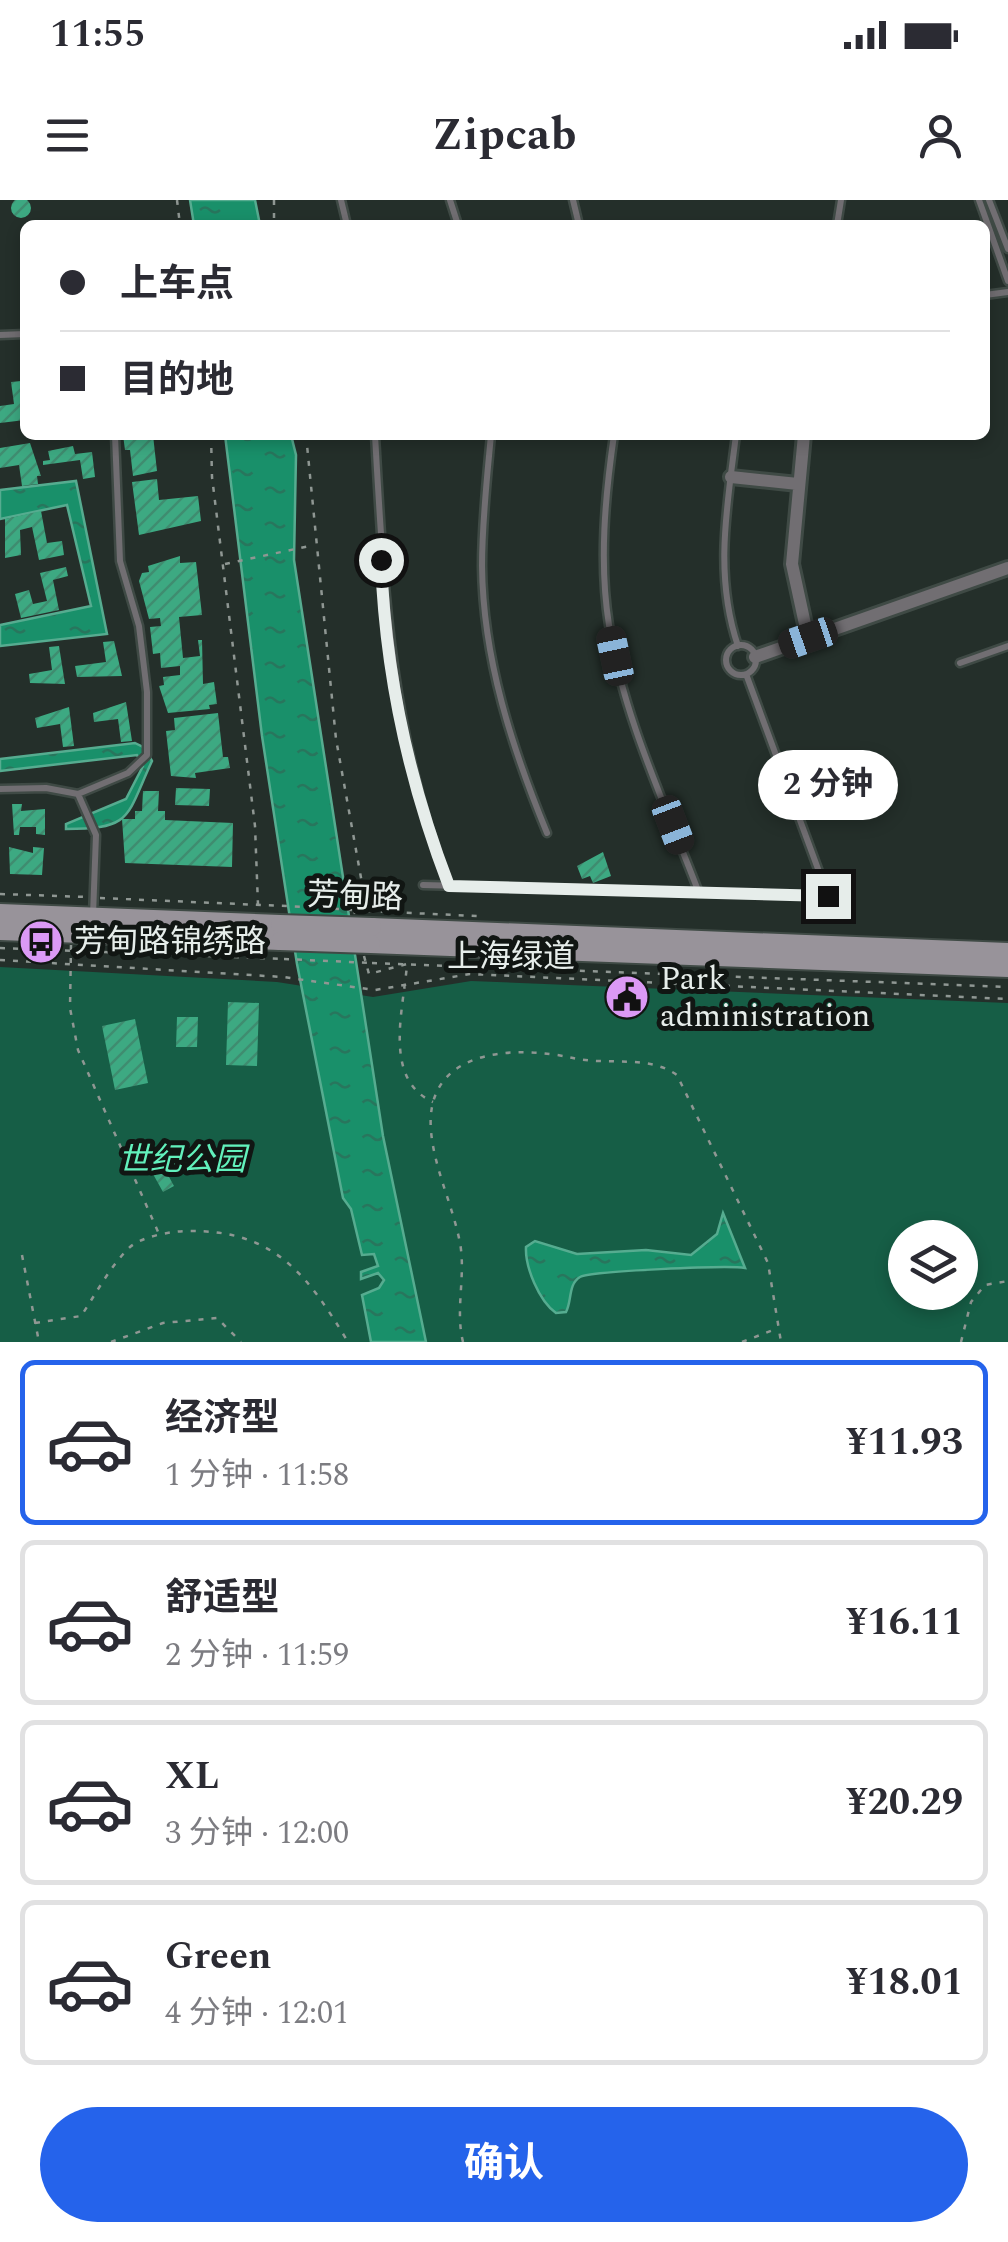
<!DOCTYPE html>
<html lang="zh">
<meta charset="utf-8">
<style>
:root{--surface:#fff;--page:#f7f7f7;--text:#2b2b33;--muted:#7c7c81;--line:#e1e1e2;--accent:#2563eb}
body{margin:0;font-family:Spectral,"Noto Sans SC",serif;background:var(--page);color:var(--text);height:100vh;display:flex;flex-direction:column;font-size:38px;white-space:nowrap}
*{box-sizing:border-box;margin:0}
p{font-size:32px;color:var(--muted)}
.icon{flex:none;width:55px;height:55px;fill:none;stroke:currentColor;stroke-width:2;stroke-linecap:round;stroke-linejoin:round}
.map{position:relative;height:1142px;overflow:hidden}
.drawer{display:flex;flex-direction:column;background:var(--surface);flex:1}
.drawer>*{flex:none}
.banner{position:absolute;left:20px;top:20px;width:970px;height:220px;border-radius:15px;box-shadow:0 5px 15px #0003;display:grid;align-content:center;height:220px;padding:0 40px;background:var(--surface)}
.tools{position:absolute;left:888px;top:1020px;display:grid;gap:20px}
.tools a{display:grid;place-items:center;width:90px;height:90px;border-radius:50%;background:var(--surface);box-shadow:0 5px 15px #0003;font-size:50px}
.end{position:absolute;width:45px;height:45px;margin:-22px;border:12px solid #e6edea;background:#111;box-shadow:0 0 0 5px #111}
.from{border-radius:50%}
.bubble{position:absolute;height:70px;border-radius:35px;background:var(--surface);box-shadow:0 5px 15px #0003;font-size:32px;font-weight:700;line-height:70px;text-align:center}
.car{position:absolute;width:30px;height:60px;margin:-30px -15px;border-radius:12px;box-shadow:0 0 8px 2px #0007;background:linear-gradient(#222 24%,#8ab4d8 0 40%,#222 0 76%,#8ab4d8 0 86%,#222 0)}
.banner b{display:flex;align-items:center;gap:35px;height:95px;font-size:38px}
.banner b+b{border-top:2px solid var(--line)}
.banner i{width:25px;height:25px;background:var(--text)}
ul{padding:18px 0 0;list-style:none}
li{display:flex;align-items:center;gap:30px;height:165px;margin:0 20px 15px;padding:0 20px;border:5px solid var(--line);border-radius:15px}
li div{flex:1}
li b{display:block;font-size:38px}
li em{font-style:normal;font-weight:700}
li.on{border-color:var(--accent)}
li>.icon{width:90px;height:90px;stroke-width:1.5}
.action{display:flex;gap:20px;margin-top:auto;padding:20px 40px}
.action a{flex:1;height:115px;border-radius:60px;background:var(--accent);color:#fff;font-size:40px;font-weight:700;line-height:115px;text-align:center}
.status{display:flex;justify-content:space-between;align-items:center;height:70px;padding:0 50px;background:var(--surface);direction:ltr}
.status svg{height:28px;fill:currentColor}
header{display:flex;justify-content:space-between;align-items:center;height:130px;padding:0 40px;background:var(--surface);font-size:45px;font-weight:700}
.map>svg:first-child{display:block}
.green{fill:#165e46;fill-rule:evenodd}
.water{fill:url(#water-ripples);stroke:#56ac90;stroke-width:2.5}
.building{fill:url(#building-hatch)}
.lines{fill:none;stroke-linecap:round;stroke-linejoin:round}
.service-casing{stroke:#3f4a45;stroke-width:11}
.minor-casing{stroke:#3f4a45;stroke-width:18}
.secondary-casing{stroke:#3f4a45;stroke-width:22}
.path{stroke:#8f9793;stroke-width:2.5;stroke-dasharray:5 8;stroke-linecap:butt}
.service{stroke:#716e72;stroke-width:6}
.minor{stroke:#716e72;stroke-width:12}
.secondary{stroke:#98939a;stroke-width:18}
.secondary-bridge-casing{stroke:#3f4a45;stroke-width:22;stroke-linecap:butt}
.path-bridge{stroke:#8f9793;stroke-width:2.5;stroke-dasharray:5 8;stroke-linecap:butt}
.secondary-bridge{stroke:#98939a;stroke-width:18}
.route{stroke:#e6edea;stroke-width:12}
.labels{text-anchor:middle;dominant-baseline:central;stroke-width:10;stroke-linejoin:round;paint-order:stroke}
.street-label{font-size:32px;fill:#e6edea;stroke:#111613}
.poi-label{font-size:32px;fill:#e6edea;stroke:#111613;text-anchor:start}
.park-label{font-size:32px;font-style:italic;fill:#62f1bc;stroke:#111613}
</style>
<div class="status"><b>11:55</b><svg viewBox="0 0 49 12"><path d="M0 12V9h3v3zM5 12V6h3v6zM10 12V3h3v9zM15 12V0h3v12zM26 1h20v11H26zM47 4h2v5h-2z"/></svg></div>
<header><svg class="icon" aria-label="menu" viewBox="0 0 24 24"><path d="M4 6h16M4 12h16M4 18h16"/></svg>Zipcab<svg class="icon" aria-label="person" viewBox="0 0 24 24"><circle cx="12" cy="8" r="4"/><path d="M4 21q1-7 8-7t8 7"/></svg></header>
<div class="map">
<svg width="1008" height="1142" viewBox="0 0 1008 1142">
<defs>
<pattern id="water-ripples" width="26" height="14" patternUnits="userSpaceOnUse" patternTransform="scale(2.5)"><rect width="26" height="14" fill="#19906a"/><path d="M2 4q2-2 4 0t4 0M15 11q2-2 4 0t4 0" fill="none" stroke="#28765d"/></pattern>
<pattern id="building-hatch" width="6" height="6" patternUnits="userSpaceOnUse" patternTransform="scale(2.5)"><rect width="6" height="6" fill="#3da982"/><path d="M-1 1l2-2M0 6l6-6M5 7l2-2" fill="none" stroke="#3f8c70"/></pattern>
</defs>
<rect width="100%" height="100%" fill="#242f2a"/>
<!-- green -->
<path class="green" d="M0,767L277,782L373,797L471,781L1008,803V1142H0ZM905,1038H960V1092H905Z"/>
<!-- water -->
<path class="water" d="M190,0H255L260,25H194Z
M225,235H291L296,255L294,360L383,936L426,1142H371L362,1095L379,1088L384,1080L378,1073L361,1079V1072L378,1066L374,1054L362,1055L351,1009L343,998L297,764L262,536Z
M76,281L107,434L0,446V425L91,406L67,305L0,319V290Z
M135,543L145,548L152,561C126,617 133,629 66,629V624L126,599L143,566L137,555L0,571V559Z
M723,1013L745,1068C728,1065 592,1071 580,1077C568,1084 572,1101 566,1112L556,1113C539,1101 525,1067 526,1047L535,1041L577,1054L646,1050L691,1055L717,1034Z"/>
<!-- building -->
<path class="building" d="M11 8a10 10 0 1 1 20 0a10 10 0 1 1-20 0Z
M21,181L25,220L0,223V206L14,204L11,182Z
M123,235H153L157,271L133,276L130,250H125Z
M30,243L41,276H37L38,284L22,286L19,265L0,268V248Z
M73,246L75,254L92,252L95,277L83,279L80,260L43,265V261L50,260L48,251Z
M157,279L159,300L198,296L201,321L139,335L132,282Z
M41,311L47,343L62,341L64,355L39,360L32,327L20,330L21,355L5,358V319Z
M180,356V363L196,362L202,415L179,417L183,458L200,456L198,440H202L203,484L214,482L217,504L209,505L210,509L168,513L159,486L164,485L163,477L180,475V466L161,468L160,453L153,454L150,427L161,426L160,418L149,419L139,381L142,373L149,372L148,366Z
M66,367L68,376L53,380L59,410L21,418L15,394L29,390L33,404L47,401L40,373Z
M114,441L122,476L77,477L75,466L106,462L103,442Z
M59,446L65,484L30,483L29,474L52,470L49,447Z
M126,502L132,541L121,542L118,519L94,522L93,513Z
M69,507L74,546L63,547L60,524L37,528L35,518Z
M218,513L223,557H228L230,568L195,573L196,578L171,576L166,531L175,530L174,518Z
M176,588L210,589L209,606L175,605Z
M143,591H159L158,611H165V620L233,623L232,667L125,663L122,619H135V611H142Z
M12,604H22L21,611L45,609V635L36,634V627H20L19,635H14Z
M9,647L33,653V647L44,648L42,675L10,674Z
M603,652L611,676L593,683L590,676L582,679L577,666Z
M228,802L259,803L257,866L226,865Z
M177,817H198L197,847H176Z
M135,819L148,883L115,890L102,826Z
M174,962L179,969L168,975L174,986L163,992L153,974Z"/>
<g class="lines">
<defs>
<path id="service" d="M341,0L347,25
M450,0L458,25
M573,0L579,25
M979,0L1008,81
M989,0L1008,49
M837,25L841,0
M985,95L1008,92
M0,135L25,134
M375,235C384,393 391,536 449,686
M491,235C487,278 482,322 482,366C483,459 512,548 547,633
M614,235C605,297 599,363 609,425C623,517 666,606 699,693
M736,235C727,307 714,375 738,446
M726 460a15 15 0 1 1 30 0a15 15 0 1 1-30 0Z
M960,463L1008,446
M0,589L46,588L78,594L128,573L147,555V492L139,426L120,361L115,235
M78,594L96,635L93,715
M423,685L828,696L746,474"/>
<path id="minor" d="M804,235L792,364L808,438
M731,277L798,284
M755,457L1008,368"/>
<path id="secondary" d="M0,713L280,724
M372,727L1008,752
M0,731L280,741
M371,744L1008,768"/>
</defs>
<!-- service casing -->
<use href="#service" class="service-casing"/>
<!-- minor casing -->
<use href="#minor" class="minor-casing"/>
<!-- secondary casing -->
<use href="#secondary" class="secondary-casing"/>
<!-- path -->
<path class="path" d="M177,0L180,25
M274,0V25
M211,235L212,277L255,626L258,705
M306,235L336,539L367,711L477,716
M225,364L314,345
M0,694L87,697
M100,698L308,707
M355,714L352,698L364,688
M71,745L70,808L78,850L159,1034
M0,748L284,759
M364,756L369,774L407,764C404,808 382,879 433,902
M0,760L283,777L375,790L470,774L1008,799
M372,763L1008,787
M22,1055L39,1142
M35,1123L81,1116C96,1094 110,1066 130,1047C143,1036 172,1031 189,1031C274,1030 307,1074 348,1142
M111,1142L163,1123L217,1118L241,1142
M463,1142C455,1110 466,1075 460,1043C453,1006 434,968 431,931C424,848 515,845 573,858C608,866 647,854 677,875L768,1063L781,1142
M742,1142L773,1130
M961,1142L971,1102L985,1085L1008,1081"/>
<!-- service -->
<use href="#service" class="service"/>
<!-- minor -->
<use href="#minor" class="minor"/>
<!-- secondary -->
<use href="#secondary" class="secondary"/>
<defs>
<path id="secondary-bridge" d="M280,724L372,727
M280,741L371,744"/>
</defs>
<!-- secondary-bridge casing -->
<use href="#secondary-bridge" class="secondary-bridge-casing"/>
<!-- path-bridge -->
<path class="path-bridge" d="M308,707L367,711
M284,759L372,763"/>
<!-- secondary-bridge -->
<use href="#secondary-bridge" class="secondary-bridge"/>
</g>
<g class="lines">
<!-- route -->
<path class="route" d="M381,360C385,471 409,582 449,686L828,696"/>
</g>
<!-- icons -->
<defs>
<symbol id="bus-disc" viewBox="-11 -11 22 22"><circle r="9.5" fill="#db99f5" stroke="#111613"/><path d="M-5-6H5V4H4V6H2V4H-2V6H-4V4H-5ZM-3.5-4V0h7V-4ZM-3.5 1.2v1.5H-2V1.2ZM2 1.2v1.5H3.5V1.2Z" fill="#111"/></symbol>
<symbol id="civic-disc" viewBox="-11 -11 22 22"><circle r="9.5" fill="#db99f5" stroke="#111613"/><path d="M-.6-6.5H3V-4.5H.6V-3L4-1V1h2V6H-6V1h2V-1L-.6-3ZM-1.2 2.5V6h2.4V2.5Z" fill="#111"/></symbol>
</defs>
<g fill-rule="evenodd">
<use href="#bus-disc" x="16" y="717" width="50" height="50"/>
<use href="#civic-disc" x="602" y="772" width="50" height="50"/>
</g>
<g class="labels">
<!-- street labels -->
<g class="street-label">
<text transform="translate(355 697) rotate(2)">芳甸路</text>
<text x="511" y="757">上海绿道</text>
</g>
<!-- poi labels -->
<g class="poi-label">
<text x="74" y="742">芳甸路锦绣路</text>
<text x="660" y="779">Park<tspan x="660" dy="37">administration</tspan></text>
</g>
<!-- park labels -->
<g class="park-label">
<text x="182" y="960">世纪公园</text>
</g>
</g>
</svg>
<div class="tools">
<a><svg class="icon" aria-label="layers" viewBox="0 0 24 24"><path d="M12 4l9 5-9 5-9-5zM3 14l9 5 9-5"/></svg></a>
</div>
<i class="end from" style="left:381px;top:360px"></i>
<i class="end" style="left:828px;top:696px"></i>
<div class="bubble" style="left:758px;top:550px;width:140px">2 分钟</div>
<i class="car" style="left:808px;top:438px;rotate:251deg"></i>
<i class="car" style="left:615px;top:456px;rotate:348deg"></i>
<i class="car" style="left:673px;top:625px;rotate:159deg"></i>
<div class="banner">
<b><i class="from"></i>上车点</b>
<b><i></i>目的地</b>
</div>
</div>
<section class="drawer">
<ul>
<li class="on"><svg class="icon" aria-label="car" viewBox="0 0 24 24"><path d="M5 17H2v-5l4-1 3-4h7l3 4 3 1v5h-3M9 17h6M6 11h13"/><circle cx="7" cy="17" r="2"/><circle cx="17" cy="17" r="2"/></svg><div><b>经济型</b><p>1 分钟 · 11:58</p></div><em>¥11.93</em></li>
<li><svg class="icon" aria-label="car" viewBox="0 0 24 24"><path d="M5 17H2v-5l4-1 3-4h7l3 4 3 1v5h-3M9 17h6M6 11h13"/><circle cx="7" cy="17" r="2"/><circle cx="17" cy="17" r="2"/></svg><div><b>舒适型</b><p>2 分钟 · 11:59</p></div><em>¥16.11</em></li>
<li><svg class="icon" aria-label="car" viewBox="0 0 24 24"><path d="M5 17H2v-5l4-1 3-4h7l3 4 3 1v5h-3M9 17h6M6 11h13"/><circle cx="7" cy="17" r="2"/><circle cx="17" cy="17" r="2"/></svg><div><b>XL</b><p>3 分钟 · 12:00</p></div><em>¥20.29</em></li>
<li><svg class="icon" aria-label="car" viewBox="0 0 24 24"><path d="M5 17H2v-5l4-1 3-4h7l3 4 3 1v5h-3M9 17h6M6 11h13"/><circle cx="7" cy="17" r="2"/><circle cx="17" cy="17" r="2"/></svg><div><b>Green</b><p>4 分钟 · 12:01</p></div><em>¥18.01</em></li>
</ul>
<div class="action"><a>确认</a></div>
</section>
